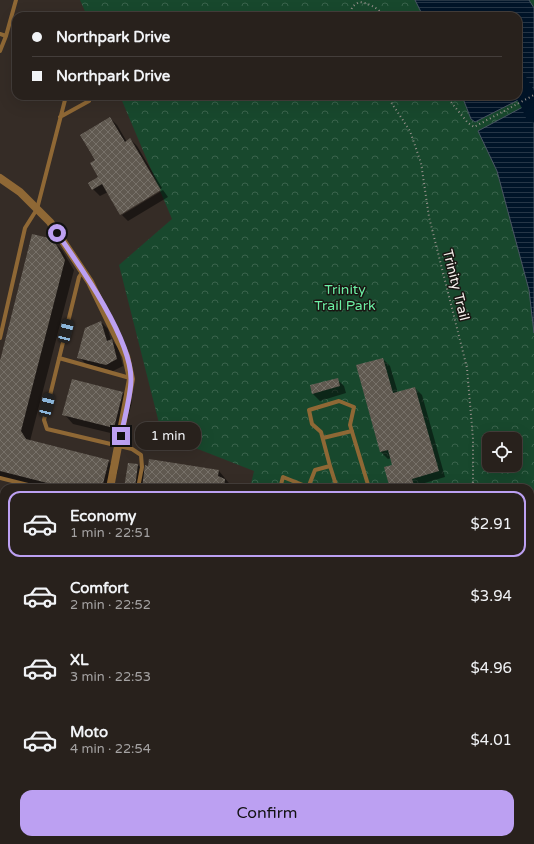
<!DOCTYPE html>
<meta charset="utf-8">
<style>
:root{--surface:#28211c;--page:#302925;--text:#f1f3f6;--muted:#a5a3a3;--line:#443e3b;--accent:#bca0f2}
body{margin:0;font-family:"Varela Round",sans-serif;background:var(--page);color:var(--text);height:100vh;display:flex;flex-direction:column;font-size:15px;white-space:nowrap}
*{box-sizing:border-box;margin:0}
p{font-size:13px;color:var(--muted)}
.icon{flex:none;width:22px;height:22px;fill:none;stroke:currentColor;stroke-width:2;stroke-linecap:round;stroke-linejoin:round}
.map{position:relative;flex:1;overflow:hidden}
.panel{position:absolute;left:0px;top:484px;width:534px;height:360px;display:flex;flex-direction:column;background:var(--surface);border-radius:12px 12px 0 0;box-shadow:0 4px 16px #0002,0 0 0 1px var(--line)}
.panel>*{flex:none}
.guide{position:absolute;left:12px;top:12px;width:510px;height:88px;border-radius:12px;box-shadow:0 4px 16px #0002,0 0 0 1px var(--line);display:grid;align-content:center;height:88px;padding:0 20px;background:var(--surface)}
.tools{position:absolute;left:482px;top:432px;display:grid;gap:8px}
.tools a{display:grid;place-items:center;width:40px;height:40px;border-radius:8px;background:var(--surface);box-shadow:0 4px 16px #0002,0 0 0 1px var(--line);font-size:20px}
.end{position:absolute;width:18px;height:18px;margin:-9px;border:5px solid #bca0f2;background:#111;box-shadow:0 0 0 2px #111}
.from{border-radius:50%}
.bubble{position:absolute;height:28px;border-radius:12px;background:var(--surface);box-shadow:0 4px 16px #0002,0 0 0 1px var(--line);font-size:13px;font-weight:600;line-height:28px;text-align:center}
.car{position:absolute;width:12px;height:24px;margin:-12px -6px;border-radius:5px;box-shadow:0 0 3px 1px #0007;background:linear-gradient(#222 24%,#8ab4d8 0 40%,#222 0 76%,#8ab4d8 0 86%,#222 0)}
.guide b{display:flex;align-items:center;gap:14px;height:38px;font-size:15px}
.guide b+b{border-top:1px solid var(--line)}
.guide i{width:10px;height:10px;background:var(--text)}
ul{padding:7px 0 0;list-style:none}
li{display:flex;align-items:center;gap:12px;height:66px;margin:0 8px 6px;padding:0 12px;border:2px solid transparent;border-radius:12px}
li div{flex:1}
li b{display:block;font-size:15px}
li em{font-style:normal;font-weight:600}
li.current{border-color:var(--accent)}
li>.icon{width:36px;height:36px;stroke-width:1.5}
.button{display:flex;gap:8px;margin-top:auto;padding:8px 20px}
.button a{flex:1;height:46px;border-radius:12px;background:var(--accent);color:#111;font-size:16px;font-weight:600;line-height:46px;text-align:center}
.map>svg:first-child{display:block}
.park{fill:url(#park-crowns);fill-rule:evenodd}
.water{fill:url(#water-rules);stroke:#4a5663}
.shadow{fill:#0007}
.lines{fill:none;stroke-linecap:round;stroke-linejoin:round}
.river{stroke:#001428;stroke-width:19}
.building{fill:url(#building-cross-hatch)}
.path{stroke:#98918c;stroke-width:2;stroke-dasharray:1 3;stroke-linecap:butt}
.service{stroke:#8f6835;stroke-width:4}
.minor{stroke:#8f6835;stroke-width:8}
.route{stroke:#bca0f2;stroke-width:5}
.labels{text-anchor:middle;dominant-baseline:central;stroke-width:3;stroke-linejoin:round;paint-order:stroke}
.street-label{font-size:14px;fill:#f6f0ec;stroke:#191512}
.park-label{font-size:14px;fill:#6cefa4;stroke:#191512}
</style>
<div class="map">
<svg width="534" height="844" viewBox="0 0 534 844">
<defs>
<pattern id="park-crowns" width="20" height="18" patternUnits="userSpaceOnUse"><rect width="20" height="18" fill="#18482d"/><path d="M2 6a3 3 0 1 1 6 0M12 15a3 3 0 1 1 6 0" fill="none" stroke="#3a634c"/></pattern>
<pattern id="water-rules" width="6" height="5" patternUnits="userSpaceOnUse"><rect width="6" height="5" fill="#001428"/><path d="M0 2.5h6" fill="none" stroke="#263647"/></pattern>
<pattern id="building-cross-hatch" width="8" height="8" patternUnits="userSpaceOnUse"><rect width="8" height="8" fill="#605950"/><path d="M0 0l8 8M0 8l8-8" fill="none" stroke="#777169"/></pattern>
</defs>
<rect width="100%" height="100%" fill="#352c26"/>
<!-- park -->
<path class="park" d="M80,0H534V844H159L160,840H530V488H250L254,471L162,435L119,265L172,219L120,96H518V16H87ZM489,439H515V465H489Z"/>
<!-- water -->
<path class="water" d="M415,0H529L534,8V92L475,122L471,119L462,96H518V16H423Z
M534,101V333L529,290L497,171L478,131Z
M534,615V795L530,801V625Z
M396,840H503L501,844H393Z"/>
<!-- shadow -->
<path class="shadow" d="M110,118L117,125L127,142L130,139L137,146L162,188L121,213V214L108,192L100,196L93,189L100,177L96,161Z
M163,190L168,197L128,221L122,215Z
M52,240L62,250L74,270L30,441L108,461L118,470L113,488H42L0,477V365Z
M101,322L108,329L111,340L118,347L123,366L113,371L86,364L79,357Z
M383,359L390,366L398,393L415,388L422,395L445,477L418,485L419,488H394L390,485L393,465L391,458L388,459L381,452Z
M337,379L344,386L346,393L320,401L313,394L311,386Z
M122,392L132,402L123,436L73,424L64,414Z
M138,465L145,473L219,471L233,488H125Z
M0,574L4,575V627L0,626Z
M0,646L4,647V748H2L0,757Z
M62,840H147L144,844H59Z"/>
<g class="lines">
<!-- river -->
<path class="river" d="M518,82L530,103L534,113"/>
</g>
<!-- building -->
<path class="building" d="M110,117L125,142L130,138L161,190L120,215L102,184L92,190L88,183L98,177L90,163L95,160L80,135Z
M32,234L53,239L65,260L21,431L26,439L109,460L102,488H67L0,471V361Z
M101,321L107,341L112,339L117,359L106,365L77,358L85,328Z
M383,358L393,393L415,387L439,471L412,479L415,488H398L397,483L389,485L384,467L392,465L388,450L380,452L356,365Z
M338,378L340,386L312,394L310,385Z
M72,379L123,392L114,428L62,415Z
M149,459L219,470L218,476L225,479L224,488H142L145,465L148,466Z
M128,463L138,464L135,488H124Z"/>
<g class="lines">
<!-- path -->
<path class="path" d="M348,16L353,6L359,2C370,3 378,9 385,16
M387,96L410,131L421,163L429,217L467,368L473,439V488
M446,96L468,123L474,127L534,95
M320,844L323,840"/>
<!-- service -->
<path class="service" d="M0,34L6,36L0,51
M6,36L16,0
M60,117L89,101L86,96
M83,271L79,277L44,420L47,429L132,449L141,455L142,467L138,488
M0,338L25,228L37,209L66,96
M59,358L130,378
M323,438L352,431
M330,466L321,432L312,424L309,410L339,401L354,407L350,425L369,488
M0,478L40,488
M280,488L283,477L308,487
M308,488L315,470L330,466L337,488
M0,537L4,538
M0,637L4,638
M174,844L177,840"/>
<!-- minor -->
<path class="minor" d="M0,178L20,192L50,222L90,282L126,356L131,379L110,488
M0,834L4,826"/>
</g>
<g class="lines">
<!-- route -->
<path class="route" d="M57,233C80,266 131,338 131,379C131,396 124,419 121,436"/>
</g>
<g class="labels">
<!-- street labels -->
<g class="street-label">
<text transform="translate(456 285) rotate(76)">Trinity Trail</text>
</g>
<!-- park labels -->
<g class="park-label">
<text x="345" y="289">Trinity<tspan x="345" dy="16">Trail Park</tspan></text>
</g>
</g>
</svg>
<div class="tools">
<a><svg class="icon" aria-label="locate" viewBox="0 0 24 24"><circle cx="12" cy="12" r="6"/><path d="M12 2v4M12 18v4M2 12h4M18 12h4"/></svg></a>
</div>
<i class="end from" style="left:57px;top:233px"></i>
<i class="end" style="left:121px;top:436px"></i>
<div class="bubble" style="left:135px;top:422px;width:66px">1 min</div>
<i class="car" style="left:66px;top:331px;rotate:14deg"></i>
<i class="car" style="left:47px;top:405px;rotate:14deg"></i>
<div class="guide">
<b><i class="from"></i>Northpark Drive</b>
<b><i></i>Northpark Drive</b>
</div>
<section class="panel">
<ul>
<li class="current"><svg class="icon" aria-label="car" viewBox="0 0 24 24"><path d="M5 17H2v-5l4-1 3-4h7l3 4 3 1v5h-3M9 17h6M6 11h13"/><circle cx="7" cy="17" r="2"/><circle cx="17" cy="17" r="2"/></svg><div><b>Economy</b><p>1 min · 22:51</p></div><em>$2.91</em></li>
<li><svg class="icon" aria-label="car" viewBox="0 0 24 24"><path d="M5 17H2v-5l4-1 3-4h7l3 4 3 1v5h-3M9 17h6M6 11h13"/><circle cx="7" cy="17" r="2"/><circle cx="17" cy="17" r="2"/></svg><div><b>Comfort</b><p>2 min · 22:52</p></div><em>$3.94</em></li>
<li><svg class="icon" aria-label="car" viewBox="0 0 24 24"><path d="M5 17H2v-5l4-1 3-4h7l3 4 3 1v5h-3M9 17h6M6 11h13"/><circle cx="7" cy="17" r="2"/><circle cx="17" cy="17" r="2"/></svg><div><b>XL</b><p>3 min · 22:53</p></div><em>$4.96</em></li>
<li><svg class="icon" aria-label="car" viewBox="0 0 24 24"><path d="M5 17H2v-5l4-1 3-4h7l3 4 3 1v5h-3M9 17h6M6 11h13"/><circle cx="7" cy="17" r="2"/><circle cx="17" cy="17" r="2"/></svg><div><b>Moto</b><p>4 min · 22:54</p></div><em>$4.01</em></li>
</ul>
<div class="button"><a>Confirm</a></div>
</section>
</div>
